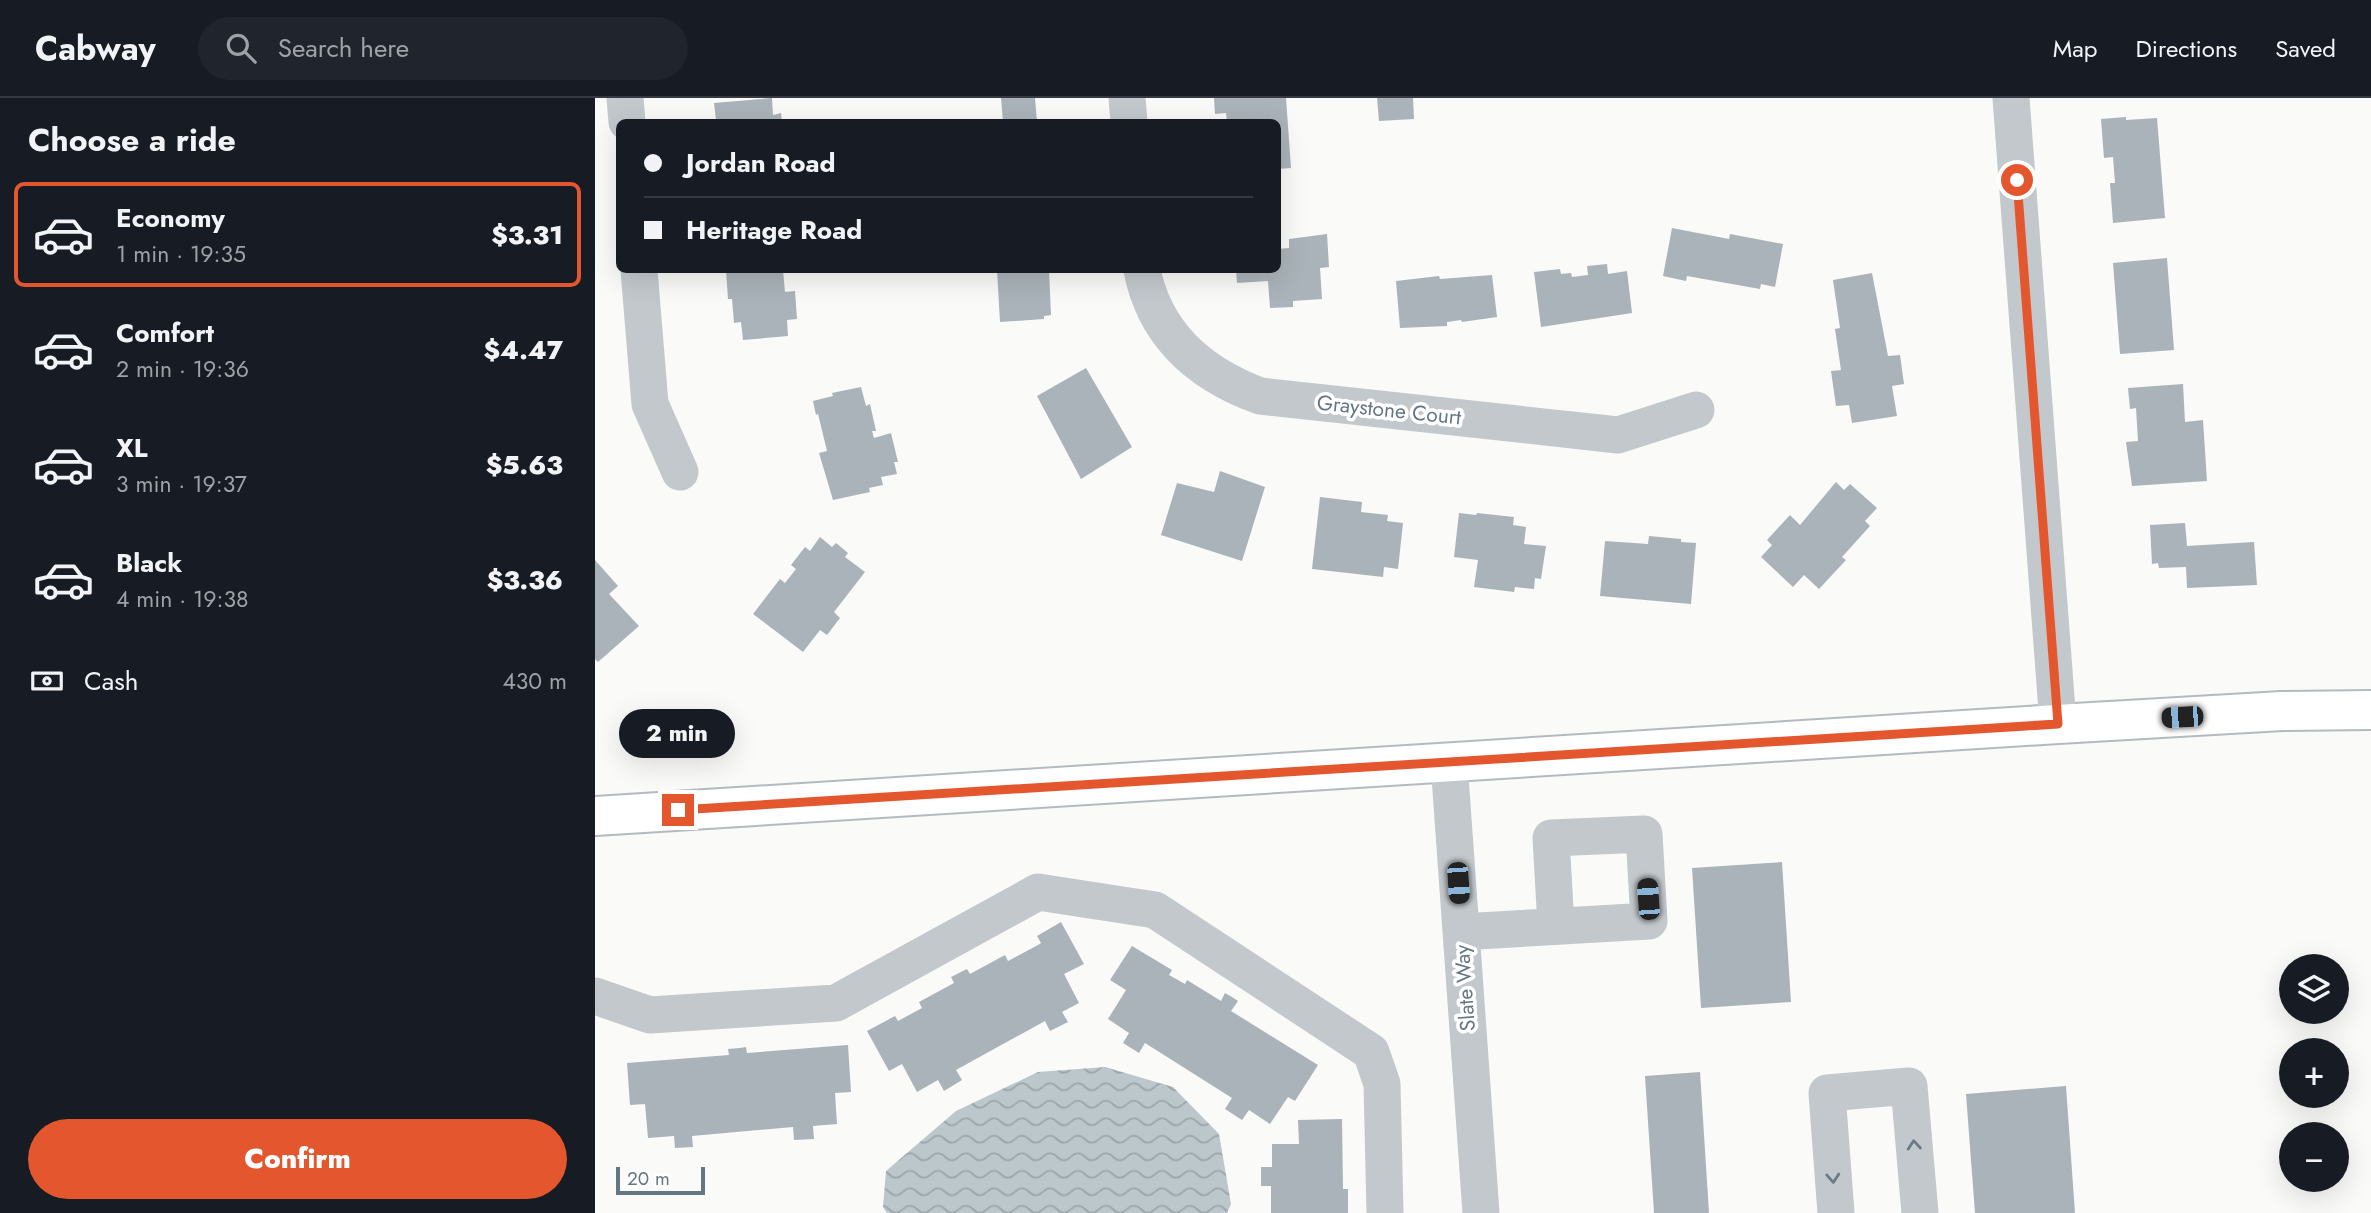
<!DOCTYPE html>
<meta charset="utf-8">
<style>
:root{--surface:#171b24;--page:#20242c;--text:#f1f3f6;--muted:#9ea1a6;--line:#363941;--accent:#e4572e}
body{margin:0;font-family:Jost,sans-serif;background:var(--page);color:var(--text);height:100vh;display:flex;flex-direction:column;font-size:26px;white-space:nowrap}
*{box-sizing:border-box;margin:0}
p{font-size:23px;color:var(--muted)}
.icon{flex:none;width:38px;height:38px;fill:none;stroke:currentColor;stroke-width:2;stroke-linecap:round;stroke-linejoin:round}
.map{position:relative;flex:1;overflow:hidden}
.sheet{display:flex;flex-direction:column;background:var(--surface);width:595px}
.sheet>*{flex:none}
.hud{position:absolute;left:21px;top:21px;width:665px;height:154px;border-radius:10px;box-shadow:0 7px 28px #0002;display:grid;align-content:center;height:154px;padding:0 28px;background:var(--surface)}
.fabs{position:absolute;left:1684px;top:856px;display:grid;gap:14px}
.fabs a{display:grid;place-items:center;width:70px;height:70px;border-radius:50%;background:var(--surface);box-shadow:0 7px 28px #0002;font-size:35px}
.scale{position:absolute;left:21px;bottom:18px;width:89px;box-sizing:border-box;padding-left:7px;border:4px solid #657683;border-top:0;font-size:19px;line-height:24px;white-space:nowrap;color:#657683;-webkit-text-stroke:5px #fff;paint-order:stroke}
.end{position:absolute;width:32px;height:32px;margin:-16px;border:9px solid #e4572e;background:#fff;box-shadow:0 0 0 4px #fff}
.from{border-radius:50%}
.bubble{position:absolute;height:49px;border-radius:24px;background:var(--surface);box-shadow:0 7px 28px #0002;font-size:23px;font-weight:800;line-height:49px;text-align:center}
.car{position:absolute;width:21px;height:42px;margin:-21px -10px;border-radius:9px;box-shadow:0 0 5px 2px #0007;background:linear-gradient(#222 24%,#8ab4d8 0 40%,#222 0 76%,#8ab4d8 0 86%,#222 0)}
.hud b{display:flex;align-items:center;gap:24px;height:66px;font-size:26px}
.hud b+b{border-top:2px solid var(--line)}
.hud i{width:18px;height:18px;background:var(--text)}
ul{padding:0;list-style:none}
li{display:flex;align-items:center;gap:21px;height:105px;margin:0 14px 10px;padding:0 14px;border:4px solid transparent;border-radius:10px}
li div{flex:1}
li b{display:block;font-size:26px}
li em{font-style:normal;font-weight:800}
li.selected{border-color:var(--accent)}
li>.icon{width:63px;height:63px;stroke-width:1.5}
h2{padding:0 28px;font-size:32px;line-height:84px}
.pay{display:flex;align-items:center;gap:18px;height:77px;padding:0 28px;font-size:26px}
.pay p{margin-inline-start:auto}
.cta{display:flex;gap:14px;margin-top:auto;padding:14px 28px}
.cta a{flex:1;height:80px;border-radius:42px;background:var(--accent);color:#fff;font-size:28px;font-weight:800;line-height:80px;text-align:center}
header{display:flex;align-items:center;gap:42px;box-sizing:border-box;height:98px;padding:0 35px;background:var(--surface);border-bottom:2px solid var(--line)}
header strong{font-size:33px}
nav{display:flex;gap:38px;margin-inline-start:auto;font-size:24px}
.search{width:490px;height:63px;background:var(--page);display:flex;align-items:center;gap:18px;box-sizing:border-box;padding:0 24px;border-radius:38px;color:var(--muted);font-size:26px}
main{display:flex;flex:1;min-height:0}
.map>svg:first-child{display:block}
.water{fill:url(#water-waves)}
.building{fill:#aab3b9}
.lines{fill:none;stroke-linecap:round;stroke-linejoin:round}
.major-casing{stroke:#b5babe;stroke-width:42}
.minor{stroke:#c3c8cc;stroke-width:37}
.major{stroke:#fff;stroke-width:38}
.oneway{stroke:#6a7a87}
.route{stroke:#e4572e;stroke-width:9}
.labels{text-anchor:middle;dominant-baseline:central;stroke-width:7;stroke-linejoin:round;paint-order:stroke}
.street-label{font-size:21px;fill:#657683;stroke:#fff}
</style>
<header>
<strong>Cabway</strong>
<div class="search"><svg class="icon" aria-label="search" viewBox="0 0 24 24"><circle cx="10" cy="10" r="6"/><path d="M15 15l6 6"/></svg>Search here</div>
<nav><a>Map</a><a>Directions</a><a>Saved</a></nav>
</header>
<main>
<section class="sheet">
<h2>Choose a ride</h2>
<ul>
<li class="selected"><svg class="icon" aria-label="car" viewBox="0 0 24 24"><path d="M5 17H2v-5l4-1 3-4h7l3 4 3 1v5h-3M9 17h6M6 11h13"/><circle cx="7" cy="17" r="2"/><circle cx="17" cy="17" r="2"/></svg><div><b>Economy</b><p>1 min · 19:35</p></div><em>$3.31</em></li>
<li><svg class="icon" aria-label="car" viewBox="0 0 24 24"><path d="M5 17H2v-5l4-1 3-4h7l3 4 3 1v5h-3M9 17h6M6 11h13"/><circle cx="7" cy="17" r="2"/><circle cx="17" cy="17" r="2"/></svg><div><b>Comfort</b><p>2 min · 19:36</p></div><em>$4.47</em></li>
<li><svg class="icon" aria-label="car" viewBox="0 0 24 24"><path d="M5 17H2v-5l4-1 3-4h7l3 4 3 1v5h-3M9 17h6M6 11h13"/><circle cx="7" cy="17" r="2"/><circle cx="17" cy="17" r="2"/></svg><div><b>XL</b><p>3 min · 19:37</p></div><em>$5.63</em></li>
<li><svg class="icon" aria-label="car" viewBox="0 0 24 24"><path d="M5 17H2v-5l4-1 3-4h7l3 4 3 1v5h-3M9 17h6M6 11h13"/><circle cx="7" cy="17" r="2"/><circle cx="17" cy="17" r="2"/></svg><div><b>Black</b><p>4 min · 19:38</p></div><em>$3.36</em></li>
</ul>
<div class="pay"><svg class="icon" aria-label="cash" viewBox="0 0 24 24"><path d="M3 7h18v10H3z"/><circle cx="12" cy="12" r="2"/></svg>Cash<p>430 m</p></div>
<div class="cta"><a>Confirm</a></div>
</section>
<div class="map">
<svg width="1776" height="1115" viewBox="0 0 1776 1115">
<defs>
<pattern id="water-waves" width="16" height="10" patternUnits="userSpaceOnUse" patternTransform="scale(1.75)"><rect width="16" height="10" fill="#bbc7cb"/><path d="M0 5q4-4 8 0t8 0" fill="none" stroke="#9ca6aa"/></pattern>
</defs>
<rect width="100%" height="100%" fill="#fafaf8"/>
<!-- water -->
<path class="water" d="M510,969L578,989L624,1036L636,1106L632,1115H292L288,1109L291,1073L361,1013L443,974Z"/>
<!-- building -->
<path class="building" d="M177,0L178,17L186,15L187,24H118L117,22H121L119,5Z
M406,0H440L442,24H408Z
M619,0H691L696,70L682,71V24H632L631,15L620,16Z
M782,0H818L819,21L784,23Z
M1531,19V22L1562,20L1570,120L1518,125L1515,85H1520L1518,59L1509,60L1506,21Z
M1077,130L1134,141L1135,136L1188,146L1180,189L1166,186L1165,191L1092,178L1091,183L1068,178Z
M732,136L734,169L725,170L727,201L698,203V209L675,210L673,183L642,185L641,172H682V151L694,150V141Z
M1572,160L1579,252L1525,256L1518,165Z
M1012,166L1013,176L1032,173L1037,215L946,229L939,174L965,171L966,176L976,175L977,179L993,177L992,168Z
M131,172H188L190,194L200,193L202,221L192,222L193,238L148,242L146,224L139,225L137,201H133Z
M402,172H454L456,217L449,218V221L405,224Z
M1277,175L1293,258L1305,257L1309,286L1297,288L1302,318L1257,325L1254,307L1241,308L1236,273L1246,272L1240,231L1245,230L1238,182Z
M897,177L902,219L867,224L866,222L852,224V228L805,230L801,183L844,178L845,181Z
M491,270L537,349L486,381L442,298Z
M1588,286L1590,324L1608,322L1612,383L1537,388L1531,344L1543,343L1541,310L1535,311L1533,290Z
M266,289L271,308L275,306L281,333H277L279,340L296,335L303,364H299L302,376L286,379L288,387L274,390L275,394L238,402L224,355L232,353L223,316L221,317L218,303L238,298L237,295Z
M625,373L670,389L647,463L566,437L582,385L619,394Z
M1241,384L1249,392L1255,386L1282,410L1270,423L1275,428L1247,459L1251,462L1224,491L1209,477L1198,489L1166,459L1177,447L1172,442L1195,417L1205,427Z
M725,399L767,404L766,414L793,417L792,423L808,425L803,471L789,469L788,479L717,471Z
M864,415L881,417L882,415L919,419L918,427L931,429L929,446L951,448L946,481L940,480L939,491L920,489L919,494L879,489L883,462L859,459Z
M1590,425L1592,448L1659,444L1662,487L1592,490L1591,469L1564,470L1563,465L1557,466L1555,427Z
M1054,438L1086,441V444L1101,445L1096,506L1005,498L1010,443L1053,446Z
M225,439L237,449L241,445L253,455L250,459L270,474L239,514L245,520L232,537L225,532L208,554L158,516L185,481L190,485L201,471L196,467L210,449L215,453Z
M0,462L23,488L14,496L44,528L3,564L0,561Z
M1187,764L1196,904L1106,910L1097,770Z
M466,824L489,866L469,876L484,905L467,914L473,924L455,933L450,923L361,972L367,982L349,993L343,982L322,994L307,966L294,973L272,933L300,918L303,923L327,910L324,904L359,885L356,879L372,871L375,876L410,857L413,863L443,847L446,845L442,838Z
M537,848L577,872L574,877L590,886L592,882L626,903L630,895L637,899L643,903L636,913L723,967L700,1003L693,999L675,1026L654,1012L647,1022L630,1011L637,1000L550,945L544,955L528,945L534,935L513,921L531,892L515,882Z
M253,947L256,994L240,995L242,1026L218,1028L219,1041L199,1042L198,1029L97,1038L98,1049L80,1050L79,1038L53,1040L50,1006L35,1007L32,965L134,957L133,951L145,950L151,949L152,955Z
M1105,974L1114,1115H1059L1050,978Z
M1471,988L1480,1115H1380L1371,996Z
M747,1021L748,1091H753V1115H676V1088H666V1069H677V1046H704L703,1022Z"/>
<g class="lines">
<defs>
<path id="major" d="M0,718L1463,626L1687,613L1776,612"/>
</defs>
<!-- major casing -->
<use href="#major" class="major-casing"/>
<!-- minor -->
<path class="minor" d="M30,0L32,24
M532,0L534,24
M1416,0L1463,626
M44,172L55,306L85,374
M547,172C560,237 605,276 665,298L1023,337L1101,312
M854,664L886,1115
M866,834L1054,823L1049,736L956,740L961,828
M0,898L55,917L241,905L443,794L560,812L776,954L787,986L790,1115
M1241,1115L1232,995L1314,988L1325,1115"/>
<!-- major -->
<use href="#major" class="major"/>
</g>
<!-- one-way arrows -->
<defs><path id="oneway-chevron" d="M-2-3.5L2.5 0L-2 3.5" fill="none" stroke-width="1.6" stroke-linecap="round" stroke-linejoin="round" transform="scale(1.75)"/></defs>
<g class="oneway">
<use href="#oneway-chevron" transform="translate(1319 1047) rotate(-95)"/>
<use href="#oneway-chevron" transform="translate(1238 1080) rotate(86)"/>
</g>
<g class="lines">
<!-- route -->
<path class="route" d="M83,712L1463,626L1422,82"/>
</g>
<g class="labels">
<!-- street labels -->
<g class="street-label">
<text transform="translate(794 312) rotate(6)">Graystone Court</text>
<text transform="translate(870 890) rotate(-94)">Slate Way</text>
</g>
</g>
</svg>
<div class="fabs">
<a><svg class="icon" aria-label="layers" viewBox="0 0 24 24"><path d="M12 4l9 5-9 5-9-5zM3 14l9 5 9-5"/></svg></a>
<a>+</a>
<a>−</a>
</div>
<div class="scale">20 m</div>
<i class="end from" style="left:1422px;top:82px"></i>
<i class="end" style="left:83px;top:712px"></i>
<div class="bubble" style="left:24px;top:611px;width:116px">2 min</div>
<i class="car" style="left:1587px;top:619px;rotate:267deg"></i>
<i class="car" style="left:863px;top:785px;rotate:176deg"></i>
<i class="car" style="left:1053px;top:801px;rotate:356deg"></i>
<div class="hud">
<b><i class="from"></i>Jordan Road</b>
<b><i></i>Heritage Road</b>
</div>
</div>
</main>
